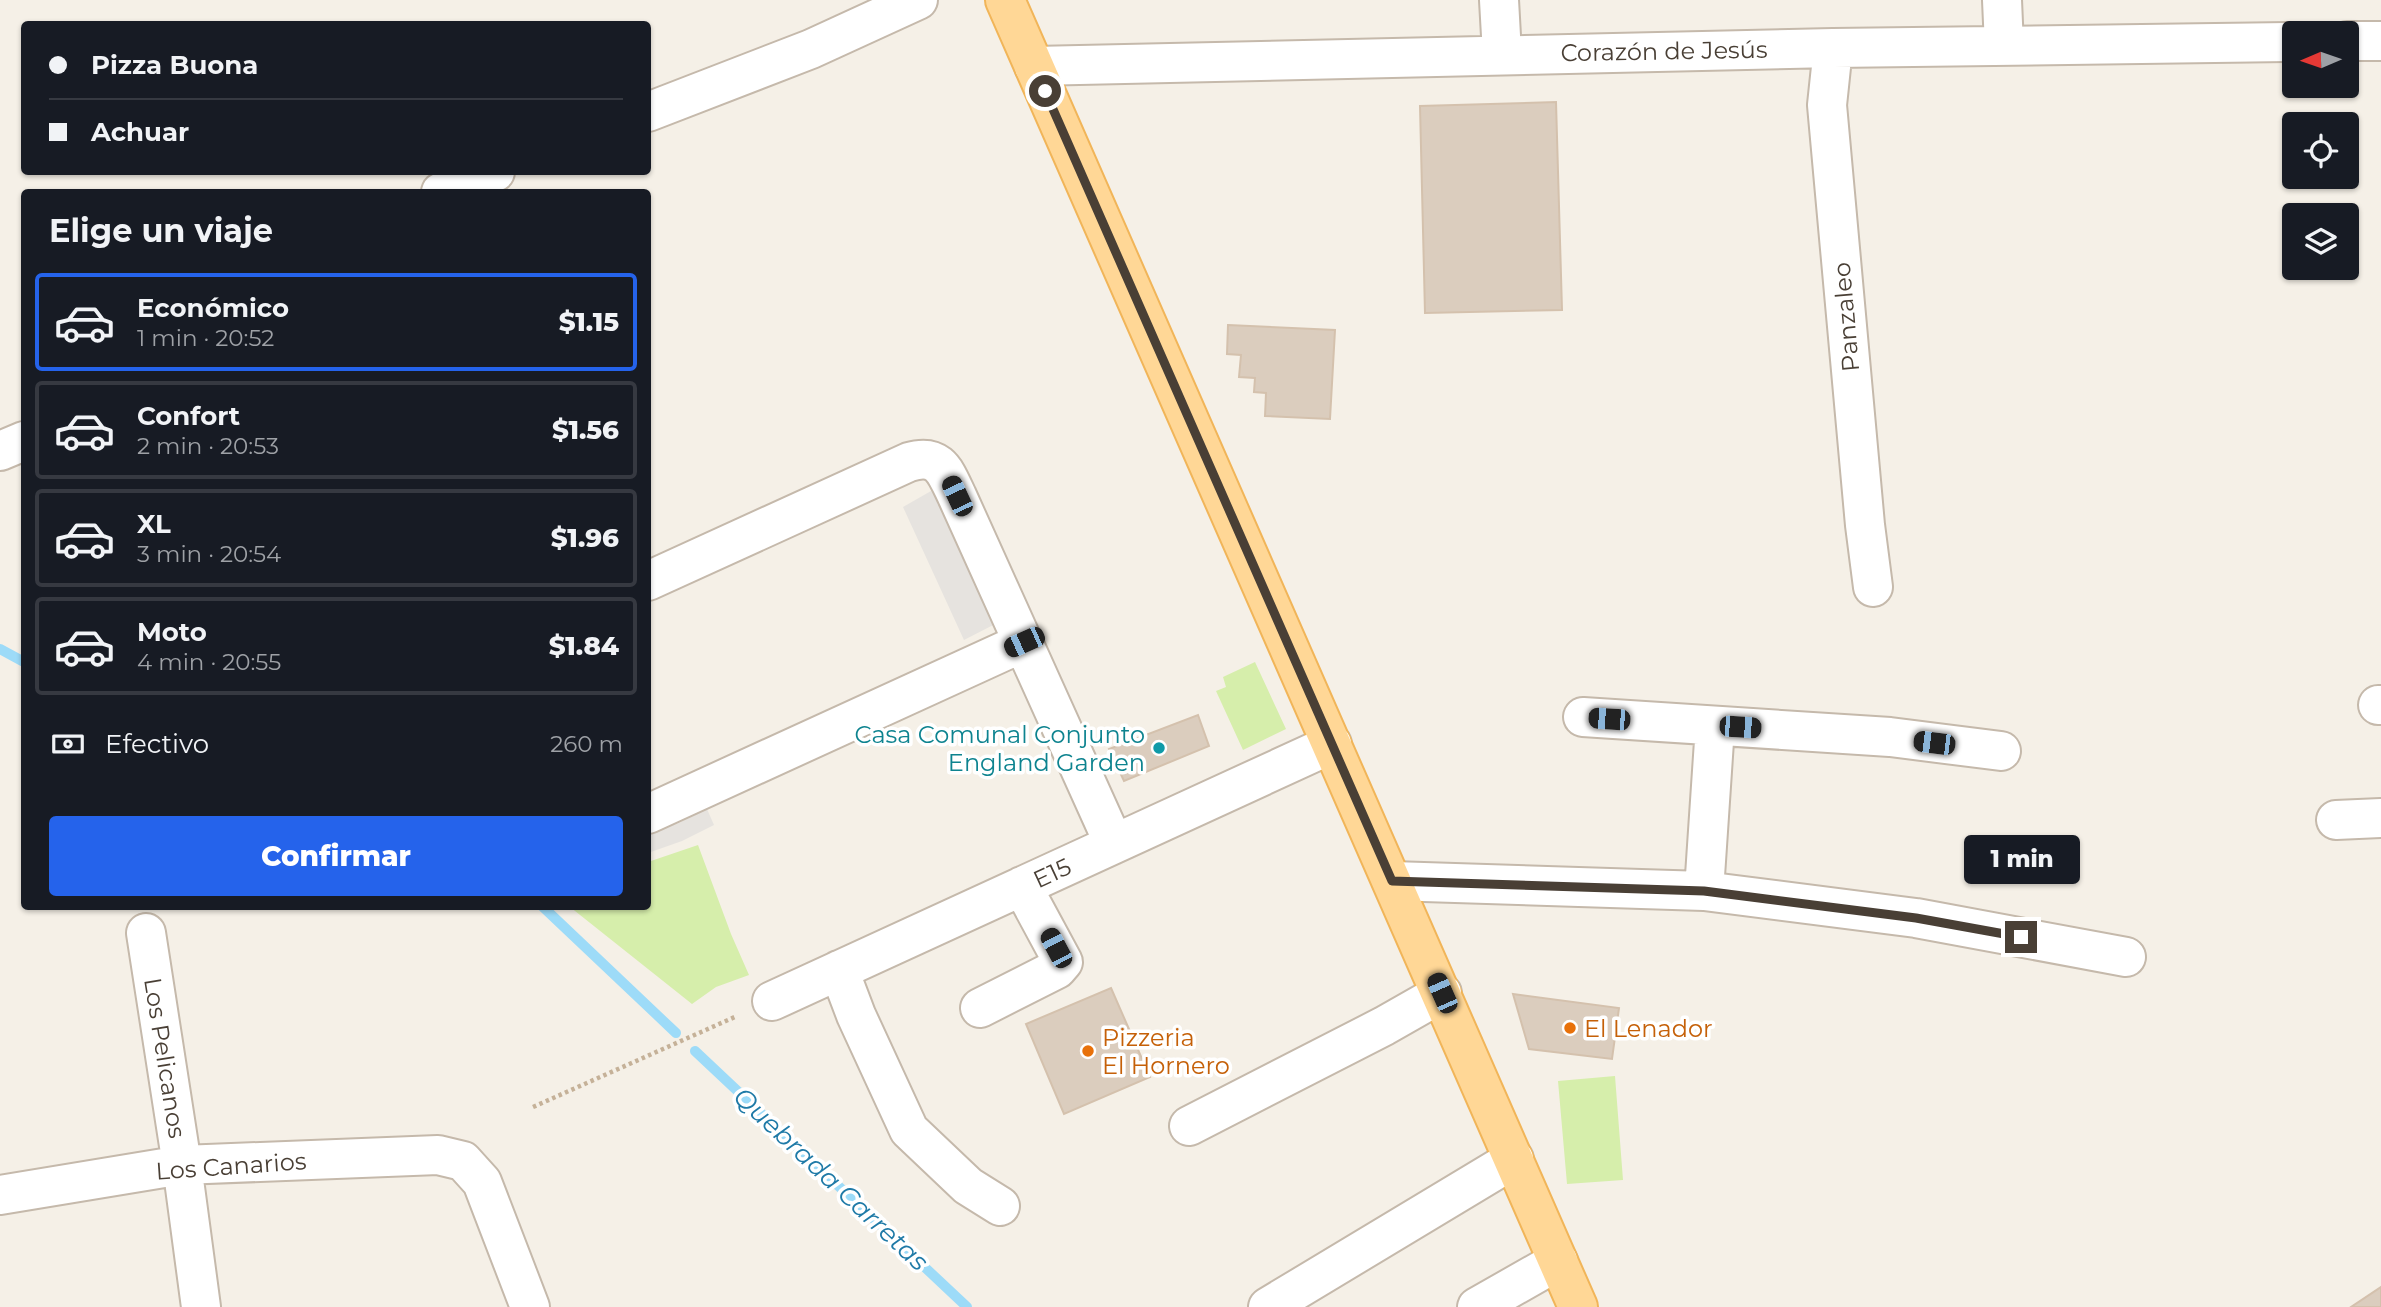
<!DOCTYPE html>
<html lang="es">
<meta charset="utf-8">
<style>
:root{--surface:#171b24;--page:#242831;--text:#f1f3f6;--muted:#9ea1a6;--line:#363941;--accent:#2563eb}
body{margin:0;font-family:Montserrat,sans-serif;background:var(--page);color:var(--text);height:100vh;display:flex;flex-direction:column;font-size:26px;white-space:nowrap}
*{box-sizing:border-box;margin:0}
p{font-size:23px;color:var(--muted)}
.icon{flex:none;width:38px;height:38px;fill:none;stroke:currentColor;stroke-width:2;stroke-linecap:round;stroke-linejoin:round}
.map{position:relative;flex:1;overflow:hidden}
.drawer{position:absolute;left:21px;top:189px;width:630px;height:721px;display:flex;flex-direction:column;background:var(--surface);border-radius:7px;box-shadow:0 2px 5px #0004}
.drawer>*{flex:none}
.top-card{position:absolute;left:21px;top:21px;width:630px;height:154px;border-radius:7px;box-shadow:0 2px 5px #0004;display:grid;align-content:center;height:154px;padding:0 28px;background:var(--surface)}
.needle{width:46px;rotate:268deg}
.tools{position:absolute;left:2282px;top:21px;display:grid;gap:14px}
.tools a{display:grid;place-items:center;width:77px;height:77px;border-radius:7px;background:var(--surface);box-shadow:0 2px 5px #0004;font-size:35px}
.end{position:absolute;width:32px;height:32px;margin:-16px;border:9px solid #493f35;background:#fff;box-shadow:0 0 0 4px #fff}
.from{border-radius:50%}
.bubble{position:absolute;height:49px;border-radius:7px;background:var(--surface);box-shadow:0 2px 5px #0004;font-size:23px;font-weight:800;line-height:49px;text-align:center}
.car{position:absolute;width:21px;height:42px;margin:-21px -10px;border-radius:9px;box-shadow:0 0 5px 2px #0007;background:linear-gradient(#222 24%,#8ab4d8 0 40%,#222 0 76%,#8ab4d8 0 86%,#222 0)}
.top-card b{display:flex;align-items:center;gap:24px;height:66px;font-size:26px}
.top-card b+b{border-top:2px solid var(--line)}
.top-card i{width:18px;height:18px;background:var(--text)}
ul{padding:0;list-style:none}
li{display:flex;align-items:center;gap:21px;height:98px;margin:0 14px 10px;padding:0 14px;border:4px solid var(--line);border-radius:7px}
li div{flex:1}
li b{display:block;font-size:26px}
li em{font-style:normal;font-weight:800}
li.active{border-color:var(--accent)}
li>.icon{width:63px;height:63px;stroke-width:1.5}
h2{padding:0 28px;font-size:32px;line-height:84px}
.pay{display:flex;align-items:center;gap:18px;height:77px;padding:0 28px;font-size:26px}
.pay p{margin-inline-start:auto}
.button{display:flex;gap:14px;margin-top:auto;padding:14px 28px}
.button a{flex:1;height:80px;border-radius:7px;background:var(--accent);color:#fff;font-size:28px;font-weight:800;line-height:80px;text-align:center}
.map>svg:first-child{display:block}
.green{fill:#d6eeab}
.parking{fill:#e6e3df}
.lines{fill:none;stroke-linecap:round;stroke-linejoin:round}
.stream{stroke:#9ddbf8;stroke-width:10}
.building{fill:#dbcdbe;stroke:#d4c1ad;stroke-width:2}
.minor-casing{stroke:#c5b9ab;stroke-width:42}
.major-casing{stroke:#f1b559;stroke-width:42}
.path{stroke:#c5b198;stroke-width:4.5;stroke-dasharray:3.5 3.5;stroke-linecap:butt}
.minor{stroke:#fff;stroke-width:38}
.major{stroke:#ffd796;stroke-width:38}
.route{stroke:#493f35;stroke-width:9}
.culture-dot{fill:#0f9aa8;stroke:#fff;stroke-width:2.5}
.food-dot{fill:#e8710a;stroke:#fff;stroke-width:2.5}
.labels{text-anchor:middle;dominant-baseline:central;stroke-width:7;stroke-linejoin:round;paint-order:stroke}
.street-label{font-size:24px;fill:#493f35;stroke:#fff}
.culture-label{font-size:24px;fill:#0d838f;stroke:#fff;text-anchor:end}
.food-label{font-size:24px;fill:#c56008;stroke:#fff;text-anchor:start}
.water-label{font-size:26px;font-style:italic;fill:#1f7aa7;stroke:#fff}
</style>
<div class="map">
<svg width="2381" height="1307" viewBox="0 0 2381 1307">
<rect width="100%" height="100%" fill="#f5f0e7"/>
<!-- green -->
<path class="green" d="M1255,662L1286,729L1243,750L1216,691L1226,687L1223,677Z
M698,845L731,934L749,975L716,987L692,1004L570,907L648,906V862Z
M1615,1076L1623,1180L1567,1184L1558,1081Z"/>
<!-- parking -->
<path class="parking" d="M938,487L1001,621L964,640L903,507Z
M707,809L714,825L682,841L648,853V834L679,823Z"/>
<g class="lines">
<!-- stream -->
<path class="stream" d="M0,649L24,662
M542,906L676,1033
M695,1051L967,1307"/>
</g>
<!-- building -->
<path class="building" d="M1556,102L1562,310L1425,313L1420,106Z
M1228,325L1335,330L1330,419L1265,416L1266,393L1254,392L1255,378L1239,377L1241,355L1227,354Z
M1198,715L1209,746L1124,781L1109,749Z
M1111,988L1150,1077L1064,1114L1026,1024Z
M1513,994L1619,1008L1612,1059L1529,1049Z
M2381,1287V1307H2351Z"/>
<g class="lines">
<defs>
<path id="minor" d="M1499,0L1502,54
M2002,0L2004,46
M2347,41H2381
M1833,48L1827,105L1865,525L1873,587
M1034,66L1833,48L2294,42
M648,112L811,49L918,0
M441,192L495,172
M0,451L24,441
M648,581L909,462C940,453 945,471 957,496L1114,844
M2378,705H2381
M1583,717L1890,737L2001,751
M648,814L1024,642
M2336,820L2381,818
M1392,881L1704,891L1916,918L2126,957
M1704,891L1715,726
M146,933L182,1165L201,1307
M839,970L856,1015L909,1130L968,1186L1000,1206
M772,1001L1332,744
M980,1008L1057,969L1063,962L1022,886
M1189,1126L1384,1026L1442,993
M0,1195L182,1165L438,1155L463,1161L482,1182L530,1307
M1268,1307L1514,1159
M1477,1307L1558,1261"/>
<path id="major" d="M1005,0L1578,1307"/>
</defs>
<!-- minor casing -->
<use href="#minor" class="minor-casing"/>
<!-- major casing -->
<use href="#major" class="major-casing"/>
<!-- path -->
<path class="path" d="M533,1107L737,1016"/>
<!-- minor -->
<use href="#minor" class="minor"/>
<!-- major -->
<use href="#major" class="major"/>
</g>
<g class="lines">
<!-- route -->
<path class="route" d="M1045,91L1392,881L1704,891L1916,918L2021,937"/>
</g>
<!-- markers -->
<circle class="culture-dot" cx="1159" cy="748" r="7"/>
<g class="food-dot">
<circle cx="1570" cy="1028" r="7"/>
<circle cx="1088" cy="1051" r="7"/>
</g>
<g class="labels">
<!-- street labels -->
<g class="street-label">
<text transform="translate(1664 51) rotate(-1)">Corazón de Jesús</text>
<text transform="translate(1846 317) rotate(-95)">Panzaleo</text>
<text transform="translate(1052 873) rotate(-25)">E15</text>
<text transform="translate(165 1058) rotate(81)">Los Pelicanos</text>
<text transform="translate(231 1166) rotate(-4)">Los Canarios</text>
</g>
<!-- culture labels -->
<g class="culture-label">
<text x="1145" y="734">Casa Comunal Conjunto<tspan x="1145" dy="28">England Garden</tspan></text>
</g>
<!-- food labels -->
<g class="food-label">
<text x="1584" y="1028">El Lenador</text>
<text x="1102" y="1037">Pizzeria<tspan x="1102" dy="28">El Hornero</tspan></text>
</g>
<!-- water labels -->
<g class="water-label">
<text transform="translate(831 1179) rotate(43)">Quebrada Carretas</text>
</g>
</g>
</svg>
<div class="tools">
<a><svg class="needle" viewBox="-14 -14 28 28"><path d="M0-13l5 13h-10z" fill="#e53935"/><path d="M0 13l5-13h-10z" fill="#9ea1a6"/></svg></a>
<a><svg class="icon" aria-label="locate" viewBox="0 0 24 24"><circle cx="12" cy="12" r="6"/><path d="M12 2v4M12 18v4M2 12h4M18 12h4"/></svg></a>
<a><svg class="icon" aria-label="layers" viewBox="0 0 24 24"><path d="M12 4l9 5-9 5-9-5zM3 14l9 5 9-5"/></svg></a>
</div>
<i class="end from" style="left:1045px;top:91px"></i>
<i class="end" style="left:2021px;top:937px"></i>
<div class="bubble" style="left:1964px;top:835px;width:116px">1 min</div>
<i class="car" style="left:957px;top:496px;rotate:335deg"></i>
<i class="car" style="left:1024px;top:642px;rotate:246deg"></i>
<i class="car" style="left:1609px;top:719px;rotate:274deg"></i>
<i class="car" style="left:1740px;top:727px;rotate:94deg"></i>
<i class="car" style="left:1934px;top:743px;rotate:277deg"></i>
<i class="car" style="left:1056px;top:948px;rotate:332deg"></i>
<i class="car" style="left:1442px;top:993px;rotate:336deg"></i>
<div class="top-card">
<b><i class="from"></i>Pizza Buona</b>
<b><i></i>Achuar</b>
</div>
<section class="drawer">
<h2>Elige un viaje</h2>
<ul>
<li class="active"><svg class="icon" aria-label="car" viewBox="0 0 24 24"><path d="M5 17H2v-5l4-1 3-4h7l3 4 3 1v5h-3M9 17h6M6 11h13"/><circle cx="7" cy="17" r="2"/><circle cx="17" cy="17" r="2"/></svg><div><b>Económico</b><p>1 min · 20:52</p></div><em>$1.15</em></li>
<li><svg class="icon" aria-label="car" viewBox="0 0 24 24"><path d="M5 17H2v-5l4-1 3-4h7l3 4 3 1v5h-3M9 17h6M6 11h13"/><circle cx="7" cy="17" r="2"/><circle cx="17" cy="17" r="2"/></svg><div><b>Confort</b><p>2 min · 20:53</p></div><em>$1.56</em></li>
<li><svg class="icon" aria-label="car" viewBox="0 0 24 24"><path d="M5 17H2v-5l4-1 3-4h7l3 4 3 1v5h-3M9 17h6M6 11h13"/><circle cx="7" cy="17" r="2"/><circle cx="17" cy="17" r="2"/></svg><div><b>XL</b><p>3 min · 20:54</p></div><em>$1.96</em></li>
<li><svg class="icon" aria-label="car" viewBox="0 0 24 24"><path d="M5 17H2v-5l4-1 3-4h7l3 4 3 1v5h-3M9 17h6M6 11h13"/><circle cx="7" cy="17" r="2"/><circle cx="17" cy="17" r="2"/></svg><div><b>Moto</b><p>4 min · 20:55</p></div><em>$1.84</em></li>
</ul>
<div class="pay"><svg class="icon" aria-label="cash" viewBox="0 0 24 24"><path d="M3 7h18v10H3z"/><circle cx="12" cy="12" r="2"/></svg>Efectivo<p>260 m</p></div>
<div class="button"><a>Confirmar</a></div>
</section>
</div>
